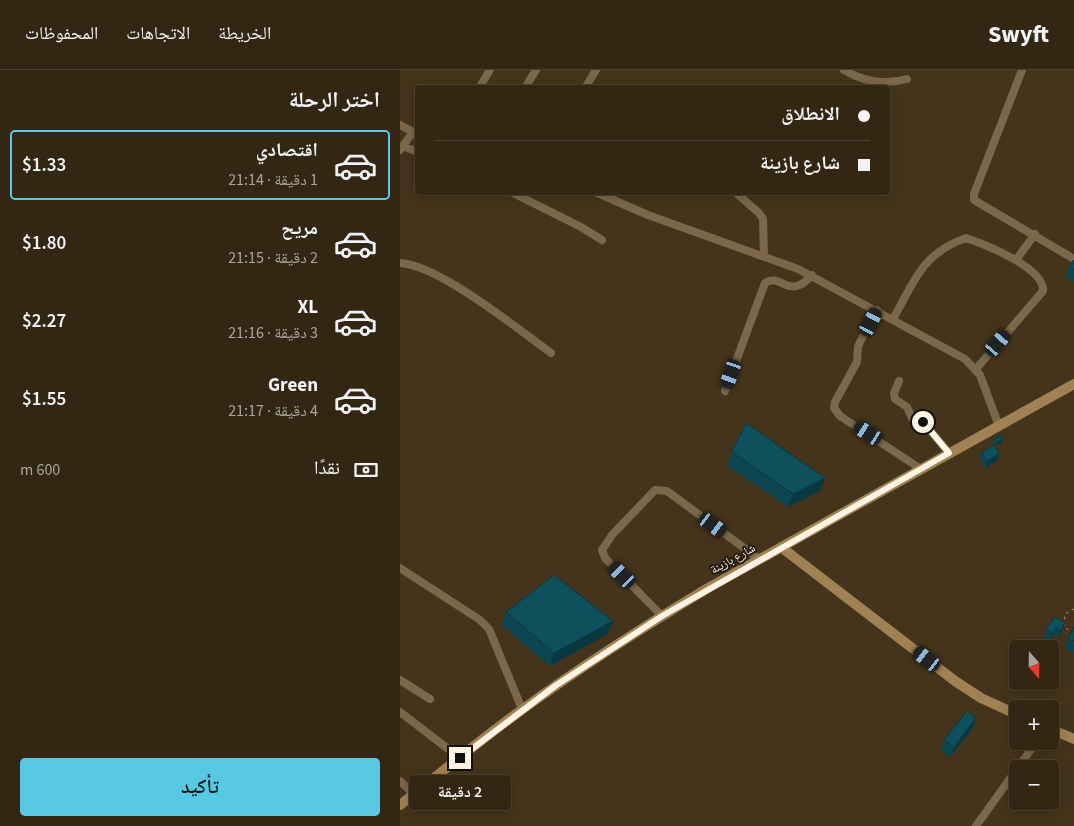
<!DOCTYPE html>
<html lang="ar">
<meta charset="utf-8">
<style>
:root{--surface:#332714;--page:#3e3322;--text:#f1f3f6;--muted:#a9a5a0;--line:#4e4434;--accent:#57c9e2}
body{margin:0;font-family:"Source Sans 3","Noto Naskh Arabic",sans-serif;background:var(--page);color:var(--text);direction:rtl;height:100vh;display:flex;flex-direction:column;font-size:19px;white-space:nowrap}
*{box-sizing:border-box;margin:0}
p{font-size:16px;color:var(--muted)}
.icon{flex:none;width:28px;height:28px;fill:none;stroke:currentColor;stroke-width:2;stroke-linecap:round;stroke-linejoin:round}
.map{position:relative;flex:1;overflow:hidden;direction:ltr}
.sheet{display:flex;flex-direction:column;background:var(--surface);width:400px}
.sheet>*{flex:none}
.banner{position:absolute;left:15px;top:15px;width:475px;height:110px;border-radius:5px;box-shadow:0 2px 12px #0003,0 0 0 1px var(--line);direction:rtl;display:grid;align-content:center;height:110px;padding:0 20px;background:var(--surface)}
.needle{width:32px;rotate:160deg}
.controls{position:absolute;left:609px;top:570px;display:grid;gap:10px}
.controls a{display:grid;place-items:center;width:50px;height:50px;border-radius:5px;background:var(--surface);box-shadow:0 2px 12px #0003,0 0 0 1px var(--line);font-size:25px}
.end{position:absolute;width:22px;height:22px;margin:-11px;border:6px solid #fef3e4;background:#111;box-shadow:0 0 0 2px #111}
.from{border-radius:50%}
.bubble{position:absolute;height:35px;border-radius:5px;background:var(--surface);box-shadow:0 2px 12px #0003,0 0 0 1px var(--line);font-size:16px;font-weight:600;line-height:35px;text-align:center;direction:rtl}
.car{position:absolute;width:15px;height:30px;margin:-15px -8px;border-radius:6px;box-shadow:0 0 4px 1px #0007;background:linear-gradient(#222 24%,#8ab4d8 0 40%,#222 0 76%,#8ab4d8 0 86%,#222 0)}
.banner b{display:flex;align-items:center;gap:18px;height:48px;font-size:19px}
.banner b+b{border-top:1px solid var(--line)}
.banner i{width:12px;height:12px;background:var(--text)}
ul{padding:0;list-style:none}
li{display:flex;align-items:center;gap:15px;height:70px;margin:0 10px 8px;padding:0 10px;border:2px solid transparent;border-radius:5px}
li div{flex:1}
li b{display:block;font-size:19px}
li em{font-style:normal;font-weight:600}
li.current{border-color:var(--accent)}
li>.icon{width:45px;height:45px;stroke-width:1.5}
h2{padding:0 20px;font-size:22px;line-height:60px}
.pay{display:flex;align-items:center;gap:12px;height:55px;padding:0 20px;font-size:19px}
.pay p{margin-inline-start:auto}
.primary-button{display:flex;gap:10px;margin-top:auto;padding:10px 20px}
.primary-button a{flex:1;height:58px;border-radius:5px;background:var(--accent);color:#111;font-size:20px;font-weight:600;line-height:58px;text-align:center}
header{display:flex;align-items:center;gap:30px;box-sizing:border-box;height:70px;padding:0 25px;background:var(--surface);border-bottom:1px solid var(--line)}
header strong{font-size:24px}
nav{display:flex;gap:28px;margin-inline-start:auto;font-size:18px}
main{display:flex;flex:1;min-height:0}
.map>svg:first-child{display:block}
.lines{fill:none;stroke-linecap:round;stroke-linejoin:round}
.path{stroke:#a59784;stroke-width:1;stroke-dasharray:2.5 4;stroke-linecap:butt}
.street{stroke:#7b674a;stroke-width:8}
.secondary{stroke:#a08153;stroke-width:10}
.wall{fill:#0d4550}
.shaded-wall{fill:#0a3841}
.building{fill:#0f505d;stroke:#0a3841}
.route{stroke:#fef3e4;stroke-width:6}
.labels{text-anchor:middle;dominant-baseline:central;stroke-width:4;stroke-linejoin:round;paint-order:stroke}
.street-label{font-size:12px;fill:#fef3e4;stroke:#251d12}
</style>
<header>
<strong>Swyft</strong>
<nav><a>الخريطة</a><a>الاتجاهات</a><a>المحفوظات</a></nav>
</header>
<main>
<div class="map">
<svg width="674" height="756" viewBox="0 0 674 756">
<rect width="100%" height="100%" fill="#44341b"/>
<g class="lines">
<!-- path -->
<path class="path" d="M674,539L665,544L664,557L674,563"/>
<!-- street -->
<path class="street" d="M444,0C464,12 485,15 507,9
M622,0L574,124V130L674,189
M79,18L90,0
M125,18L136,0
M185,18L196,0
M0,55L13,62
M3,76L18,82
M0,80L13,62L18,63
M111,122L181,157L202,170
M195,122L248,145L398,199L565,289L580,305L599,356
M335,122L359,143L363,149L364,185
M616,190L635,164
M0,193C39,195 118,259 151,283
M477,240L458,276L457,292L435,332L434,338L440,346L521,399
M493,249C514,212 522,183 566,168C584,174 645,198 643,221L576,299
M499,311L494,323L495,329L507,337L512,348L525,354L549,383
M325,321L365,213C382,202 388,232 412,205
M0,498L80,550L89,559L122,639
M262,546L205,488L202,480L212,465L255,420L267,421L359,489
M0,610L30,629
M0,642L60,688
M0,711L14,724
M576,756L637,671"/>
<!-- secondary -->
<path class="secondary" d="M381,477L555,611L581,628L618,645
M650,659L674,669
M0,735C41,703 81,669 123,639C183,595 245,556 308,518L674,314"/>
</g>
<!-- wall -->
<path class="wall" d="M674,190V212L666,206L669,196Z
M603,368L602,372L595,376L593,372L594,369Z
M332,382L420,421L388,437L327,396Z
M582,382L597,391L585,398L579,388Z
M106,542L213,551L208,564L150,596L101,555Z
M665,553L662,560L658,567L654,565L650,571L644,567L646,560Z
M674,557V583L665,579Z
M573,658L550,687L541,680L544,670Z"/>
<!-- shaded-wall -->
<path class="shaded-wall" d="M603,368L602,372L595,376L597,372Z
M599,384L597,391L585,398L587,391Z
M425,408L420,421L388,437L393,424Z
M213,551L208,564L150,596L154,583Z
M665,553L662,560L658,567L660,561Z
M656,558L654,565L650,571L653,564Z
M576,648L573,658L550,687L554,677Z"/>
<!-- building -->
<path class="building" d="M674,190V200L669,196Z
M346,353L425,408L393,424L332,382Z
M601,365L603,368L597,372L594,369Z
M594,375L599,384L587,391L582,382Z
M154,505L213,551L154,583L106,542Z
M655,547L665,553L660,561L656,558L653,564L646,560Z
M674,557V571L668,569Z
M567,641L576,648L554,677L544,670Z"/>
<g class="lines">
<!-- route -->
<path class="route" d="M60,688L155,616L262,546L549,383L523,352"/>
</g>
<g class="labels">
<!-- street labels -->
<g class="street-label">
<text transform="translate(333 489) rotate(-29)">شارع بازينة</text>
</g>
</g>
</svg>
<div class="controls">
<a><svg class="needle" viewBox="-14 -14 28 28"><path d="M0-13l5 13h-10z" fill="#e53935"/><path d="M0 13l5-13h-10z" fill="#a9a5a0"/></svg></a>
<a>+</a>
<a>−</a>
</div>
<i class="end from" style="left:523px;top:352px"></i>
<i class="end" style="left:60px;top:688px"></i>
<div class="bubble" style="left:9px;top:705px;width:102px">2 دقيقة</div>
<i class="car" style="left:471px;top:252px;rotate:28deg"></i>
<i class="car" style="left:598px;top:273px;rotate:41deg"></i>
<i class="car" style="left:331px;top:304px;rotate:199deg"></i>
<i class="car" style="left:468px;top:363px;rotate:302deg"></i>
<i class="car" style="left:313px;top:455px;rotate:126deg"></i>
<i class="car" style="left:222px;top:505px;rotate:315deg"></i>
<i class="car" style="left:527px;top:589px;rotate:308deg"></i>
<div class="banner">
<b><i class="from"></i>الانطلاق</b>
<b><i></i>شارع بازينة</b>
</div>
</div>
<section class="sheet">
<h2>اختر الرحلة</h2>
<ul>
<li class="current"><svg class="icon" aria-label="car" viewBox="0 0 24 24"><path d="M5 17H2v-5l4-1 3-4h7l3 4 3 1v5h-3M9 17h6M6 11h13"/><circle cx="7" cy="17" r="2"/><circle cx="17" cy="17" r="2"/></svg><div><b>اقتصادي</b><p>1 دقيقة · 21:14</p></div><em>$1.33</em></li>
<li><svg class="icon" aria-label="car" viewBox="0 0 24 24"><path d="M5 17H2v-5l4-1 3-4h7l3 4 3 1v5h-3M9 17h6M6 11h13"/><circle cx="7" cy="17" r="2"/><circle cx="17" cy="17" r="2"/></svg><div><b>مريح</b><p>2 دقيقة · 21:15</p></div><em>$1.80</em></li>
<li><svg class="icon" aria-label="car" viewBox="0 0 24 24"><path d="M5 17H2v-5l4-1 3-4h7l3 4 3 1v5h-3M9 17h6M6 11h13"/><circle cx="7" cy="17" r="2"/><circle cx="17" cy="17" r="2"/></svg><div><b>XL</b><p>3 دقيقة · 21:16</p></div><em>$2.27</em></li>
<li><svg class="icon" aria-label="car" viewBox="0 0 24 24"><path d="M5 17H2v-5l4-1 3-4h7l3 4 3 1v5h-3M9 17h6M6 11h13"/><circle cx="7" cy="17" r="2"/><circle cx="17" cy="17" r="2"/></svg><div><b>Green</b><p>4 دقيقة · 21:17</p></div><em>$1.55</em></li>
</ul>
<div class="pay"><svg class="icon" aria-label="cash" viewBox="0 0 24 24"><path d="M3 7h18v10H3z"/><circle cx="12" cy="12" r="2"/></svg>نقدًا<p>600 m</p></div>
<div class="primary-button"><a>تأكيد</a></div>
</section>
</main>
